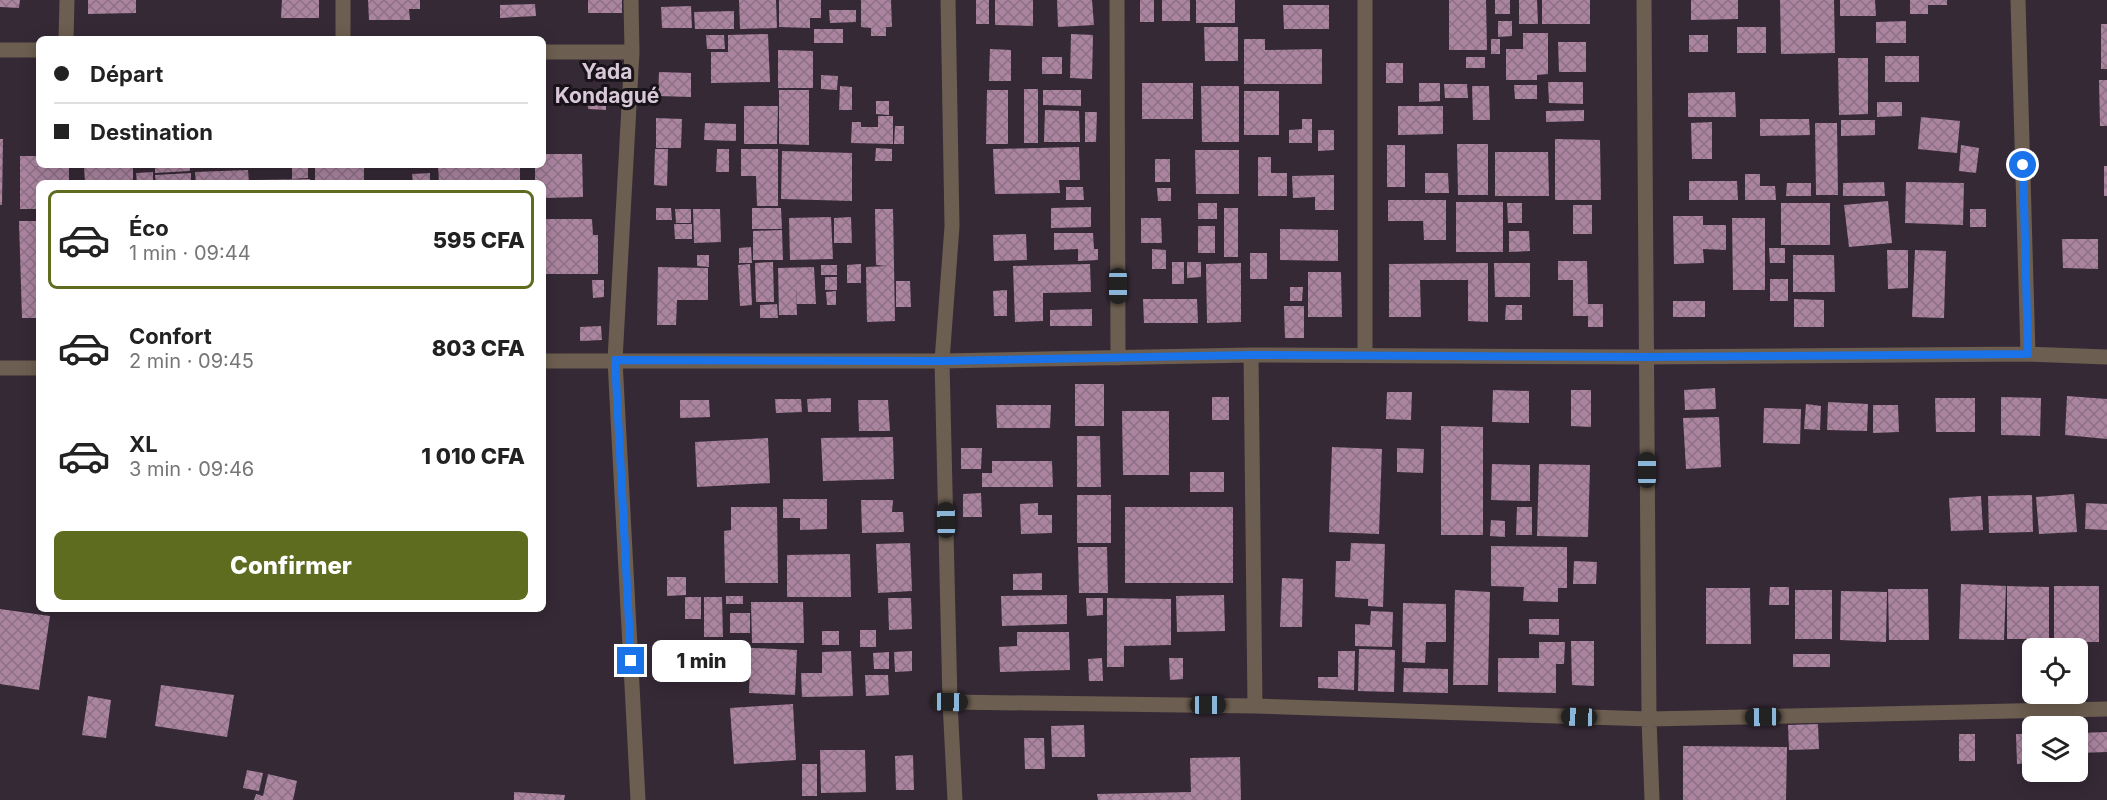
<!DOCTYPE html>
<html lang="fr">
<meta charset="utf-8">
<style>
:root{--surface:#fff;--page:#f6f6f6;--text:#222;--muted:#767676;--line:#e0e0e0;--accent:#5e6c20}
body{margin:0;font-family:Inter,sans-serif;background:var(--page);color:var(--text);height:100vh;display:flex;flex-direction:column;font-size:22px;white-space:nowrap}
*{box-sizing:border-box;margin:0}
p{font-size:20px;color:var(--muted)}
.icon{flex:none;width:33px;height:33px;fill:none;stroke:currentColor;stroke-width:2;stroke-linecap:round;stroke-linejoin:round}
.map{position:relative;flex:1;overflow:hidden}
.sheet{position:absolute;left:36px;top:180px;width:510px;height:432px;display:flex;flex-direction:column;background:var(--surface);border-radius:9px;box-shadow:0 3px 15px #0003}
.sheet>*{flex:none}
.hud{position:absolute;left:36px;top:36px;width:510px;height:132px;border-radius:9px;box-shadow:0 3px 15px #0003;display:grid;align-content:center;height:132px;padding:0 18px;background:var(--surface)}
.fabs{position:absolute;left:2022px;top:638px;display:grid;gap:12px}
.fabs a{display:grid;place-items:center;width:66px;height:66px;border-radius:9px;background:var(--surface);box-shadow:0 3px 15px #0003;font-size:30px}
.end{position:absolute;width:27px;height:27px;margin:-14px;border:8px solid #1a73e8;background:#fff;box-shadow:0 0 0 3px #fff}
.from{border-radius:50%}
.bubble{position:absolute;height:42px;border-radius:9px;background:var(--surface);box-shadow:0 3px 15px #0003;font-size:20px;font-weight:800;line-height:42px;text-align:center}
.car{position:absolute;width:18px;height:36px;margin:-18px -9px;border-radius:8px;box-shadow:0 0 4px 2px #0007;background:linear-gradient(#222 24%,#8ab4d8 0 40%,#222 0 76%,#8ab4d8 0 86%,#222 0)}
.hud b{display:flex;align-items:center;gap:21px;height:57px;font-size:22px}
.hud b+b{border-top:2px solid var(--line)}
.hud i{width:15px;height:15px;background:var(--text)}
ul{padding:10px 0 0;list-style:none}
li{display:flex;align-items:center;gap:18px;height:99px;margin:0 12px 9px;padding:0 6px;border:3px solid transparent;border-radius:9px}
li div{flex:1}
li b{display:block;font-size:22px}
li em{font-style:normal;font-weight:800}
li.on{border-color:var(--accent)}
li>.icon{width:54px;height:54px;stroke-width:1.5}
.button{display:flex;gap:12px;margin-top:auto;padding:12px 18px}
.button a{flex:1;height:69px;border-radius:9px;background:var(--accent);color:#fff;font-size:24px;font-weight:800;line-height:69px;text-align:center}
.map>svg:first-child{display:block}
.building{fill:url(#building-cross-hatch)}
.lines{fill:none;stroke-linecap:round;stroke-linejoin:round}
.minor{stroke:#6c5e50;stroke-width:15}
.route{stroke:#1a73e8;stroke-width:8}
.labels{text-anchor:middle;dominant-baseline:central;stroke-width:6;stroke-linejoin:round;paint-order:stroke}
.district-label{font-size:21px;font-weight:bold;fill:#d9c8d8;stroke:#191419}
</style>
<div class="map">
<svg width="2107" height="800" viewBox="0 0 2107 800">
<defs>
<pattern id="building-cross-hatch" width="8" height="8" patternUnits="userSpaceOnUse" patternTransform="scale(1.5)"><rect width="8" height="8" fill="#ab84a0"/><path d="M0 0l8 8M0 8l8-8" fill="none" stroke="#8c7084"/></pattern>
</defs>
<rect width="100%" height="100%" fill="#352935"/>
<!-- building -->
<path class="building" d="M0,0H20L19,8L0,7Z
M88,0H136V13L88,14Z
M282,0H319V18H281Z
M368,0H420V9H409L410,20H369Z
M588,0H622V13H588Z
M739,0H776L777,28L740,29Z
M779,0H821V18H810V28L779,27Z
M861,0H891L892,27H886V36H871V28L861,27Z
M976,0H989V24H976Z
M995,0H1033V26L995,25Z
M1057,0H1092L1094,25L1058,27Z
M1140,0H1154V22H1140Z
M1162,0H1190V21H1162Z
M1196,0H1235V23H1196Z
M1449,0H1486L1487,50H1449Z
M1495,0H1510V14H1495Z
M1519,0H1537L1538,24H1519Z
M1542,0H1590V24H1542Z
M1691,0H1738V19L1691,20Z
M1780,0H1834L1835,53L1781,54Z
M1840,0H1875L1876,16H1840Z
M1910,0H1947V5H1928V14H1910Z
M535,4L536,16L500,18V5Z
M1283,5H1329V29H1284Z
M691,6L692,28H662L661,7Z
M829,10H856V22L830,23Z
M734,11V29H695L694,12Z
M1498,21H1512V36L1498,37Z
M1906,21V43H1876V22Z
M2101,24H2107V69H2101Z
M1204,27H1238V61H1205Z
M1737,27H1766V53H1737Z
M814,29H843V43H814Z
M1523,33H1548V74L1537,75V80H1506V49H1523Z
M768,34L770,82L711,83V52H728V35Z
M1071,34L1093,35L1092,79L1070,78Z
M706,35H724L725,49H707Z
M1689,35H1708V52H1689Z
M1244,39H1265V50L1322,49V84H1244Z
M1491,39H1500V54H1491Z
M1558,42H1586V72H1559Z
M990,49L1011,50V81H989Z
M778,50L813,51V88H778Z
M1885,56H1919V82H1885Z
M1042,57H1062V74H1042Z
M1466,57H1485V68H1466Z
M1838,58H1868V114L1839,115Z
M1386,63H1403V83H1386Z
M659,72L691,73V97L658,96Z
M821,75L838,76L837,90L821,89Z
M2099,80H2107V126H2100Z
M1548,82H1583V104L1549,103Z
M1142,83H1193V119H1142Z
M1419,83H1440V101L1419,102Z
M1444,84H1467L1468,98H1445Z
M1514,85H1537V99H1515Z
M840,86L852,87V110H839Z
M1201,86H1239V142H1202Z
M1472,86H1489L1490,120H1473Z
M1024,89H1038V143H1024Z
M606,90V110L588,109L587,91Z
M779,90H809V145L779,144Z
M987,90H1008V144H986Z
M1043,90H1081V106L1043,105Z
M1244,91H1279V135H1244Z
M1735,92L1736,117H1688V93Z
M876,101H889V115L876,114Z
M1877,102H1902V116L1877,117Z
M744,106H778L777,144H744Z
M1398,106H1443V134L1398,135Z
M1045,110L1079,111L1080,142H1044Z
M1584,110V121L1546,122V111Z
M1085,112H1097L1096,142H1085Z
M878,116H893V144L851,143L852,122H861V127H878Z
M1921,117L1960,121L1957,153L1918,149Z
M656,118L682,119L681,148H656Z
M1302,119H1312V143H1289V130L1302,129Z
M1760,119H1809L1810,135L1760,136Z
M1841,120H1875V135L1841,136Z
M1712,122V159H1692L1691,123Z
M705,123L736,124V141L704,140Z
M1815,123H1837L1838,195H1816Z
M895,126H904V144H894Z
M1318,130H1334V150L1318,151Z
M0,139H3L2,205H0Z
M1555,139L1600,140L1601,200H1555Z
M1457,144H1488V195H1458Z
M1387,145H1405V187H1387Z
M1961,145L1979,148L1976,173L1959,171Z
M1079,147L1080,180H1059L1060,193L995,194L993,149Z
M876,148L892,149V161H875Z
M655,149H668L667,186L654,185Z
M717,149H729V172H716Z
M741,149H778V206H757L756,176H741Z
M1195,150H1239V194H1196Z
M782,151L852,153V201L781,199Z
M1495,152H1548L1549,196H1495Z
M543,154H582L583,197L543,198V183H535V165H543Z
M20,156H39V165H69V183H39V209H20Z
M1258,157H1271V173H1287V196H1258Z
M1155,159H1170V182H1155Z
M84,165H133V183H85Z
M155,165H190V171L155,173Z
M292,165H308V178L292,179Z
M315,165H364V183H315Z
M438,165H520V183H439Z
M2104,166H2107V196H2104Z
M248,170L249,183H196L195,172Z
M153,172V183H137L136,173Z
M191,173V183H156L155,175Z
M430,173V183H413L412,174Z
M1425,173H1448L1449,193H1425Z
M1745,174H1760V186H1775L1776,200H1745Z
M1334,175V210H1315V197L1293,198L1292,176Z
M310,179V183H253V180Z
M1689,181H1737L1738,200H1689Z
M1884,182L1885,196H1843V183Z
M1906,182L1964,183L1963,225L1905,223Z
M1787,183H1811V196H1786Z
M1066,187H1083L1084,200H1066Z
M1157,188H1171V201H1158Z
M1388,200H1446V240H1424L1423,221H1388Z
M1888,201L1892,243L1849,247L1844,205Z
M1456,202H1503V252H1456Z
M1198,203H1217V219H1198Z
M1507,203H1522V223H1508Z
M1781,203H1830V245H1781Z
M1573,205H1592V234H1573Z
M1091,207V227L1051,228V208Z
M656,208H671L672,220H656Z
M752,208H781L782,229H752Z
M1224,208H1238V257H1224Z
M675,209H691V223H676Z
M693,209H720L721,242L694,243Z
M875,209H893L895,321L867,322L866,267L887,266L876,265Z
M1970,209H1986V227H1970Z
M1673,216H1703V225H1726V250L1703,249L1704,263L1674,264Z
M831,217L833,259L790,260L789,218Z
M851,217L852,243H834V218Z
M1141,218H1161L1162,243H1141Z
M1732,218H1765V290H1733Z
M543,219H592L593,235H598V274H543Z
M19,221H39V318H22Z
M674,224H692V239H675Z
M1198,226H1215V253H1198Z
M1280,229L1338,230V261L1280,260Z
M782,230L783,260H753V231Z
M1509,231H1529L1530,251L1509,252Z
M1054,233H1093L1094,249H1098V260L1078,261V249L1054,250Z
M1026,234L1027,260L994,261L993,235Z
M2062,239H2098V269L2063,268Z
M751,247L752,263H739V248Z
M1769,248H1785V263H1770Z
M1152,249L1166,250V269H1152Z
M1887,250H1908V288L1888,289Z
M1915,250L1946,251L1944,318L1912,317Z
M1250,253H1267V279H1250Z
M697,255H709V267L697,266Z
M1793,255H1834L1835,292H1793Z
M1558,261H1587L1588,304H1603V327H1588V316H1573V280H1558Z
M773,262L774,302H756L755,263Z
M1172,262H1184V284H1172Z
M1187,262H1201V277L1187,278Z
M1241,263V322L1207,323L1206,264Z
M1488,263V322L1468,321V280H1420L1421,317H1389V264Z
M1494,263H1530V297H1495Z
M750,264L752,305L740,306L738,265Z
M861,264V283H847V265Z
M1090,264L1091,292L1043,293V321L1015,322L1013,266Z
M821,265H837V275H821Z
M658,267L708,268V300H677L676,325H657Z
M814,267L816,304H797L796,285L797,315H779L778,268Z
M1308,272H1341L1342,317H1308Z
M825,277H837V290H825Z
M1770,279H1788V301H1770Z
M592,280H604V297L593,298Z
M896,281H910L911,307H896Z
M1290,287H1303L1302,301H1290Z
M1007,290V316H994L993,291Z
M836,291V305H827L826,292Z
M1143,299H1197L1198,323H1144Z
M1794,299L1824,300V327H1794Z
M1673,301H1705V317H1673Z
M777,304L778,318H760V305Z
M1506,305H1522V320H1505Z
M1284,306H1304V338H1285Z
M1092,309V326H1050V310Z
M601,326L602,340L580,341V327Z
M1075,384H1104V426H1075Z
M1715,388L1716,409L1685,410L1684,390Z
M1493,390L1529,391V423L1492,422Z
M1571,390H1591V427L1571,426Z
M1387,392H1412L1411,420L1386,419Z
M2067,396L2107,399V439L2065,435Z
M1212,397H1229V420H1212Z
M2001,397L2041,398L2040,436L2001,435Z
M831,398V412H808L807,399Z
M1935,398H1975V432H1936Z
M775,399H801L802,412L776,413Z
M680,400H709L710,417L680,418Z
M858,400H888L890,431H859Z
M1828,402L1868,404L1867,431L1827,430Z
M1806,404L1821,406L1820,430L1804,429Z
M996,405H1051L1050,428H997Z
M1873,405H1898L1899,432L1873,433Z
M1764,408L1801,409L1800,444L1763,443Z
M1122,411H1169V475H1123Z
M1719,417L1721,467L1686,469L1683,418Z
M1441,426L1483,427V535H1441Z
M1077,436H1100L1101,487H1077Z
M893,437L894,479L823,481L821,438Z
M768,438L770,483L697,487L695,442Z
M1332,447L1382,449L1379,534L1329,532Z
M961,448H982L981,469H961Z
M1397,448L1424,449L1423,473L1397,472Z
M992,461H1052L1053,487H982V473H992Z
M1492,464L1530,465V501L1491,500Z
M1539,464L1590,465L1588,537L1537,536Z
M1190,472H1224V492H1190Z
M981,493L982,517H963V494Z
M2074,494L2077,532L2039,534L2036,497Z
M1077,495H1111V543H1077Z
M2032,495L2033,532L1989,533L1988,496Z
M1981,496L1983,530L1951,531L1949,498Z
M783,499H827V529L800,530V518H783Z
M861,500H893L892,512H903L904,532L862,533Z
M1038,503V515H1052V533L1021,534L1020,504Z
M2086,503L2107,504V530L2085,529Z
M731,507H777L778,583H725L724,531L731,530Z
M1125,507H1233V583H1125Z
M1517,507H1532V535H1516Z
M1491,520L1505,521V537L1490,536Z
M910,543L912,591L878,593L876,544Z
M1351,543L1385,544L1383,607L1368,606V599L1335,597L1336,561H1350Z
M1491,546L1567,547V588H1558V602L1523,601L1524,587L1491,586Z
M1078,547H1107L1108,593H1079Z
M850,554L851,597H787V555Z
M1574,561L1597,562L1596,584H1573Z
M1042,573V590H1013V574Z
M667,577H686V595L667,596Z
M1282,578L1303,579L1302,627H1280Z
M1961,584L2006,586L2004,640L1959,639Z
M2007,586L2049,587V639H2007Z
M2054,586H2099V642H2054Z
M1770,587H1789V605H1769Z
M1706,588H1750L1751,644H1706Z
M1888,589H1928L1929,640H1889Z
M1455,590L1490,592L1488,685H1453Z
M1795,590H1832V639H1795Z
M1841,591L1887,592L1886,642L1840,640Z
M1067,595V624L1002,626L1001,596Z
M1224,595L1225,631L1177,632L1176,596Z
M726,596H743V604H726Z
M685,597H701V619H685Z
M704,597H722L723,637H704Z
M888,598H911L912,629L889,630Z
M1086,598H1103V615L1087,616Z
M1107,598L1171,599V645L1124,646V667H1107Z
M751,602H803L804,643H752Z
M1403,603L1446,604V642H1426L1425,663L1402,662Z
M0,609L50,616L39,690L0,684Z
M1371,611L1393,612L1392,647L1355,646V624L1370,625Z
M730,613H750V633H730Z
M1529,619H1559V635L1529,634Z
M860,630H876V647H860Z
M822,631H839V645H822Z
M1017,632H1069L1070,670L1000,672L999,647L1017,646Z
M1571,641H1594V686L1572,685Z
M1539,642H1565L1564,664H1556V693L1498,692V658H1539Z
M736,647L797,650L795,695L749,693L750,669H736Z
M1359,649L1395,650L1394,692L1358,691Z
M661,650H677L676,671H661Z
M851,651L853,696L802,697L801,673H822V652Z
M912,651V671L895,672L894,652Z
M1338,651H1355L1354,690L1318,688V677H1338Z
M889,652V669H874L873,653Z
M1793,654H1830V667H1793Z
M1102,658L1103,681H1089L1088,659Z
M1169,658H1183V679L1170,680Z
M1404,668L1448,669V693L1403,692Z
M865,675H888L889,695L866,696Z
M161,685L234,695L227,737L155,726Z
M88,696L111,700L106,738L82,735Z
M793,704L796,760L734,764L730,708Z
M1818,724L1819,749L1789,750L1788,725Z
M1084,725L1085,757H1052L1051,726Z
M2107,732V752L2078,753V733Z
M1959,734H1975V761H1959Z
M2016,734H2032V763L2017,764Z
M1024,738H1044L1045,769H1025Z
M1683,746L1787,747L1786,800H1683Z
M820,750H865L866,792L821,793Z
M913,755L914,790H896L895,756Z
M1240,757L1241,800H1098L1097,794L1191,792L1190,758Z
M802,764H817V796H802Z
M247,770L263,773L259,791L243,788Z
M268,774L297,781L293,800H254L256,794L263,796Z
M514,792L565,795L564,800H514Z"/>
<g class="lines">
<!-- minor -->
<path class="minor" d="M631,0L632,52L615,360L638,800
M948,0L952,226L942,361L950,702L955,800
M1117,0L1118,358
M1644,0L1649,719L1652,800
M2018,0L2028,354
M66,39L67,0
M343,39V0
M0,50H39
M543,52H632
M1251,355L1255,706
M1365,355V0
M543,361H942L1251,355L1646,357L2028,354L2107,357
M0,368H39
M950,702L1255,706L1649,719L2107,709"/>
</g>
<g class="lines">
<!-- route -->
<path class="route" d="M631,661L615,360L942,361L1251,355L1646,357L2028,354L2023,165"/>
</g>
<g class="labels">
<!-- district labels -->
<g class="district-label">
<text x="607" y="71">Yada<tspan x="607" dy="24">Kondagué</tspan></text>
</g>
</g>
</svg>
<div class="fabs">
<a><svg class="icon" aria-label="locate" viewBox="0 0 24 24"><circle cx="12" cy="12" r="6"/><path d="M12 2v4M12 18v4M2 12h4M18 12h4"/></svg></a>
<a><svg class="icon" aria-label="layers" viewBox="0 0 24 24"><path d="M12 4l9 5-9 5-9-5zM3 14l9 5 9-5"/></svg></a>
</div>
<i class="end from" style="left:2023px;top:165px"></i>
<i class="end" style="left:631px;top:661px"></i>
<div class="bubble" style="left:652px;top:640px;width:99px">1 min</div>
<i class="car" style="left:1118px;top:286px;rotate:180deg"></i>
<i class="car" style="left:1647px;top:470px;rotate:0deg"></i>
<i class="car" style="left:946px;top:520px;rotate:359deg"></i>
<i class="car" style="left:950px;top:702px;rotate:91deg"></i>
<i class="car" style="left:1208px;top:705px;rotate:90deg"></i>
<i class="car" style="left:1579px;top:717px;rotate:272deg"></i>
<i class="car" style="left:1763px;top:717px;rotate:269deg"></i>
<div class="hud">
<b><i class="from"></i>Départ</b>
<b><i></i>Destination</b>
</div>
<section class="sheet">
<ul>
<li class="on"><svg class="icon" aria-label="car" viewBox="0 0 24 24"><path d="M5 17H2v-5l4-1 3-4h7l3 4 3 1v5h-3M9 17h6M6 11h13"/><circle cx="7" cy="17" r="2"/><circle cx="17" cy="17" r="2"/></svg><div><b>Éco</b><p>1 min · 09:44</p></div><em>595 CFA</em></li>
<li><svg class="icon" aria-label="car" viewBox="0 0 24 24"><path d="M5 17H2v-5l4-1 3-4h7l3 4 3 1v5h-3M9 17h6M6 11h13"/><circle cx="7" cy="17" r="2"/><circle cx="17" cy="17" r="2"/></svg><div><b>Confort</b><p>2 min · 09:45</p></div><em>803 CFA</em></li>
<li><svg class="icon" aria-label="car" viewBox="0 0 24 24"><path d="M5 17H2v-5l4-1 3-4h7l3 4 3 1v5h-3M9 17h6M6 11h13"/><circle cx="7" cy="17" r="2"/><circle cx="17" cy="17" r="2"/></svg><div><b>XL</b><p>3 min · 09:46</p></div><em>1 010 CFA</em></li>
</ul>
<div class="button"><a>Confirmer</a></div>
</section>
</div>
